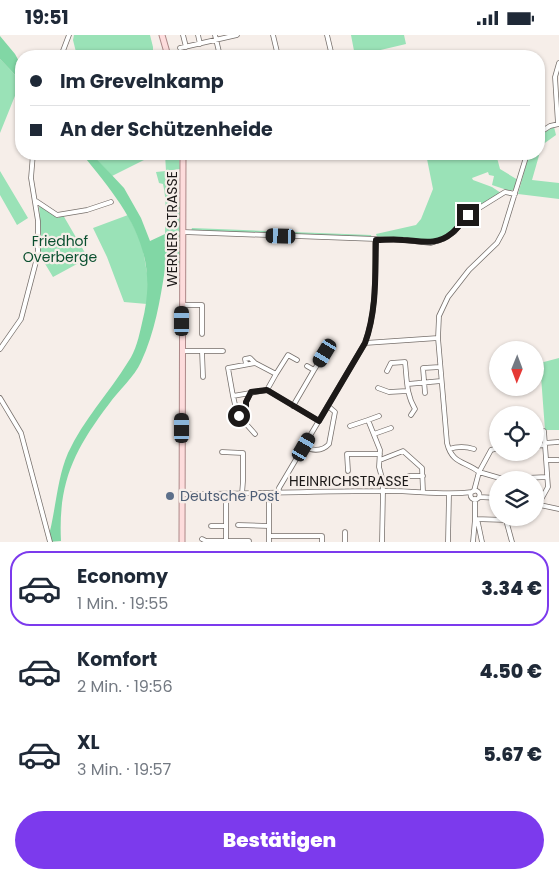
<!DOCTYPE html>
<html lang="de">
<meta charset="utf-8">
<style>
:root{--surface:#fff;--page:#f6f6f7;--text:#1f2937;--muted:#747a83;--line:#e0e1e3;--accent:#7c3aed}
body{margin:0;font-family:Poppins,sans-serif;background:var(--page);color:var(--text);height:100vh;display:flex;flex-direction:column;font-size:19px;white-space:nowrap}
*{box-sizing:border-box;margin:0}
p{font-size:16px;color:var(--muted)}
.icon{flex:none;width:28px;height:28px;fill:none;stroke:currentColor;stroke-width:2;stroke-linecap:round;stroke-linejoin:round}
.map{position:relative;height:507px;overflow:hidden}
.panel{display:flex;flex-direction:column;background:var(--surface);flex:1}
.panel>*{flex:none}
.hud{position:absolute;left:15px;top:15px;width:530px;height:110px;border-radius:20px;box-shadow:0 1px 4px #0004;display:grid;align-content:center;height:110px;padding:0 15px;background:var(--surface)}
.needle{width:32px;rotate:181deg}
.fabs{position:absolute;left:489px;top:306px;display:grid;gap:10px}
.fabs a{display:grid;place-items:center;width:55px;height:55px;border-radius:50%;background:var(--surface);box-shadow:0 1px 4px #0004;font-size:25px}
.end{position:absolute;width:22px;height:22px;margin:-11px;border:6px solid #1c1918;background:#fff;box-shadow:0 0 0 2px #fff}
.from{border-radius:50%}
.car{position:absolute;width:15px;height:30px;margin:-15px -8px;border-radius:6px;box-shadow:0 0 4px 1px #0007;background:linear-gradient(#222 24%,#8ab4d8 0 40%,#222 0 76%,#8ab4d8 0 86%,#222 0)}
.hud b{display:flex;align-items:center;gap:18px;height:48px;font-size:19px}
.hud b+b{border-top:1px solid var(--line)}
.hud i{width:12px;height:12px;background:var(--text)}
ul{padding:9px 0 0;list-style:none}
li{display:flex;align-items:center;gap:15px;height:75px;margin:0 10px 8px;padding:0 5px;border:2px solid transparent;border-radius:20px}
li div{flex:1}
li b{display:block;font-size:19px}
li em{font-style:normal;font-weight:800}
li.current{border-color:var(--accent)}
li>.icon{width:45px;height:45px;stroke-width:1.5}
.cta{display:flex;gap:10px;margin-top:auto;padding:10px 15px}
.cta a{flex:1;height:58px;border-radius:30px;background:var(--accent);color:#fff;font-size:20px;font-weight:800;line-height:58px;text-align:center}
.status{display:flex;justify-content:space-between;align-items:center;height:35px;padding:0 25px;background:var(--surface);direction:ltr}
.status svg{height:14px;fill:currentColor}
.map>svg:first-child{display:block}
.green{fill:#9ae2b7}
.forest{fill:#81d7a5}
.lines{fill:none;stroke-linecap:round;stroke-linejoin:round}
.minor-casing{stroke:#766f6b;stroke-width:5.5}
.major-casing{stroke:#ad8888;stroke-width:7}
.minor{stroke:#fff;stroke-width:4}
.major{stroke:#fddcdc;stroke-width:5}
.route{stroke:#1c1918;stroke-width:6}
.service-dot{fill:#5c6f8a;stroke:#f6eee9;stroke-width:2}
.labels{text-anchor:middle;dominant-baseline:central;stroke-width:4.5;stroke-linejoin:round;paint-order:stroke}
.street-label{font-size:14px;fill:#1c1918;stroke:#f6eee9}
.park-label{font-size:14px;fill:#0a4f2f;stroke:#f6eee9}
.service-label{font-size:14px;fill:#4e5e75;stroke:#f6eee9;text-anchor:start}
</style>
<div class="status"><b>19:51</b><svg viewBox="0 0 49 12"><path d="M0 12V9h3v3zM5 12V6h3v6zM10 12V3h3v9zM15 12V0h3v12zM26 1h20v11H26zM47 4h2v5h-2z"/></svg></div>
<div class="map">
<svg width="559" height="507" viewBox="0 0 559 507">
<rect width="100%" height="100%" fill="#f6eee9"/>
<!-- green -->
<path class="green" d="M74,0H150L153,12V21H77L73,5Z
M351,0H404L406,9L355,21Z
M0,24L21,46L0,98Z
M554,92L556,100L542,110L532,145L559,148V164L518,159L529,119H539V100Z
M92,119H156L112,141Z
M165,119H179L180,134L166,136L170,165L180,167V217L170,215V199H165C165,182 167,166 163,149L159,148L156,137L166,136Z
M426,119H496L500,134L518,145L515,154L510,156L492,150L494,141L489,140L488,137L472,143L473,145L492,152L501,158L467,179L451,197L443,203L429,207L378,204L376,199L416,190L421,184L433,154Z
M0,136L28,183L17,190L0,160Z
M39,169L58,183L63,180L88,223L53,242L41,222L39,216L41,199Z
M128,180L142,209L148,244L147,269L124,267L107,222L93,193Z
M192,193L371,200L372,203L191,196Z
M559,323V395H545L540,328Z"/>
<!-- forest -->
<path class="forest" d="M0,1L15,19L21,30V46L0,24Z
M82,119H92L124,153L141,183L150,206L165,199H171L170,214L180,217V230L165,234C160,266 155,297 141,327C135,341 118,356 109,369C74,415 58,448 61,506L47,507C56,478 56,446 68,418C83,385 109,358 128,327C136,316 139,301 142,288C161,215 126,173 82,119Z"/>
<g class="lines">
<defs>
<path id="minor" d="M183,0L186,12
M198,0L200,9
M215,0L220,21
M273,0L278,21
M327,0L332,21
M180,13L237,0
M61,21L69,0
M558,89L555,42L559,28
M539,98L550,91L559,89
M36,166L57,180L87,175L111,167
M183,197L403,205L431,208L443,204L454,197L468,180L505,157L515,159
M183,270H202V299
M365,308L438,303
M0,314L21,284L38,219V186L31,143L33,119
M182,316H223
M202,316L203,342
M246,329L245,324L250,323L255,328
M314,335L325,318
M387,336L391,328L405,327C407,344 406,359 415,374L411,380
M408,349L441,346
M378,353L389,357L407,356
M267,355L276,339
M251,357L246,367V376L239,381L237,378L233,361L267,355L319,386
M425,358L423,333L440,332
M233,361L228,333L255,328L276,339L288,320L297,325
M0,363L21,398L50,507
M293,371L314,335L307,331
M239,381L255,399
M368,385L379,381
M350,391L368,385L380,415L379,432L382,443L383,456L382,507
M374,399L391,393
M545,408L558,407
M535,411L545,410
M303,412C313,416 322,417 329,409L335,377L328,371
M498,413L491,415L479,437L503,444L547,442
M449,414C458,411 465,411 474,414
M222,417L243,418V446L242,459
M380,425L403,416L422,433L423,457
M546,425H558
M348,436L347,419H380
M409,441H423
M470.5 460a4.5 4.5 0 1 1 9 0a4.5 4.5 0 1 1-9 0Z
M474,456L479,437C465,426 452,429 447,408L438,303L439,281L448,262L469,235L497,208L503,197L527,119
M278,458L279,453L365,308C377,275 375,240 375,205
M182,459C249,459 317,456 384,456C413,455 443,461 472,457
M226,459V507
M269,459V507
M479,462L498,463
M475,464V484L506,485L512,507
M535,469L559,474
M538,470L548,452L544,396
M238,490L269,491
M211,491H226
M345,497V507
M269,501H322V507
M202,504L206,506H249
M448,507L449,459
M473,507L475,484L478,488L482,507"/>
<path id="major" d="M162,0L168,21
M182,507L183,119"/>
</defs>
<!-- minor casing -->
<use href="#minor" class="minor-casing"/>
<!-- major casing -->
<use href="#major" class="major-casing"/>
<!-- minor -->
<use href="#minor" class="minor"/>
<!-- major -->
<use href="#major" class="major"/>
</g>
<g class="lines">
<!-- route -->
<path class="route" d="M239,381L246,376V367L251,357L267,355L319,386L365,308C377,275 375,240 376,205C385,205 394,204 403,205C421,206 437,211 452,198C458,193 463,186 468,180"/>
</g>
<!-- markers -->
<circle class="service-dot" cx="170" cy="461" r="5"/>
<g class="labels">
<!-- street labels -->
<g class="street-label">
<text transform="translate(172 194) rotate(-90)">WERNER STRASSE</text>
<text x="349" y="446">HEINRICHSTRASSE</text>
</g>
<!-- park labels -->
<g class="park-label">
<text x="60" y="206">Friedhof<tspan x="60" dy="16">Overberge</tspan></text>
</g>
<!-- service labels -->
<g class="service-label">
<text x="180" y="461">Deutsche Post</text>
</g>
</g>
</svg>
<div class="fabs">
<a><svg class="needle" viewBox="-14 -14 28 28"><path d="M0-13l5 13h-10z" fill="#e53935"/><path d="M0 13l5-13h-10z" fill="#747a83"/></svg></a>
<a><svg class="icon" aria-label="locate" viewBox="0 0 24 24"><circle cx="12" cy="12" r="6"/><path d="M12 2v4M12 18v4M2 12h4M18 12h4"/></svg></a>
<a><svg class="icon" aria-label="layers" viewBox="0 0 24 24"><path d="M12 4l9 5-9 5-9-5zM3 14l9 5 9-5"/></svg></a>
</div>
<i class="end from" style="left:239px;top:381px"></i>
<i class="end" style="left:468px;top:180px"></i>
<i class="car" style="left:281px;top:201px;rotate:272deg"></i>
<i class="car" style="left:182px;top:286px;rotate:0deg"></i>
<i class="car" style="left:325px;top:318px;rotate:211deg"></i>
<i class="car" style="left:182px;top:393px;rotate:0deg"></i>
<i class="car" style="left:304px;top:412px;rotate:30deg"></i>
<div class="hud">
<b><i class="from"></i>Im Grevelnkamp</b>
<b><i></i>An der Schützenheide</b>
</div>
</div>
<section class="panel">
<ul>
<li class="current"><svg class="icon" aria-label="car" viewBox="0 0 24 24"><path d="M5 17H2v-5l4-1 3-4h7l3 4 3 1v5h-3M9 17h6M6 11h13"/><circle cx="7" cy="17" r="2"/><circle cx="17" cy="17" r="2"/></svg><div><b>Economy</b><p>1 Min. · 19:55</p></div><em>3.34 €</em></li>
<li><svg class="icon" aria-label="car" viewBox="0 0 24 24"><path d="M5 17H2v-5l4-1 3-4h7l3 4 3 1v5h-3M9 17h6M6 11h13"/><circle cx="7" cy="17" r="2"/><circle cx="17" cy="17" r="2"/></svg><div><b>Komfort</b><p>2 Min. · 19:56</p></div><em>4.50 €</em></li>
<li><svg class="icon" aria-label="car" viewBox="0 0 24 24"><path d="M5 17H2v-5l4-1 3-4h7l3 4 3 1v5h-3M9 17h6M6 11h13"/><circle cx="7" cy="17" r="2"/><circle cx="17" cy="17" r="2"/></svg><div><b>XL</b><p>3 Min. · 19:57</p></div><em>5.67 €</em></li>
</ul>
<div class="cta"><a>Bestätigen</a></div>
</section>
